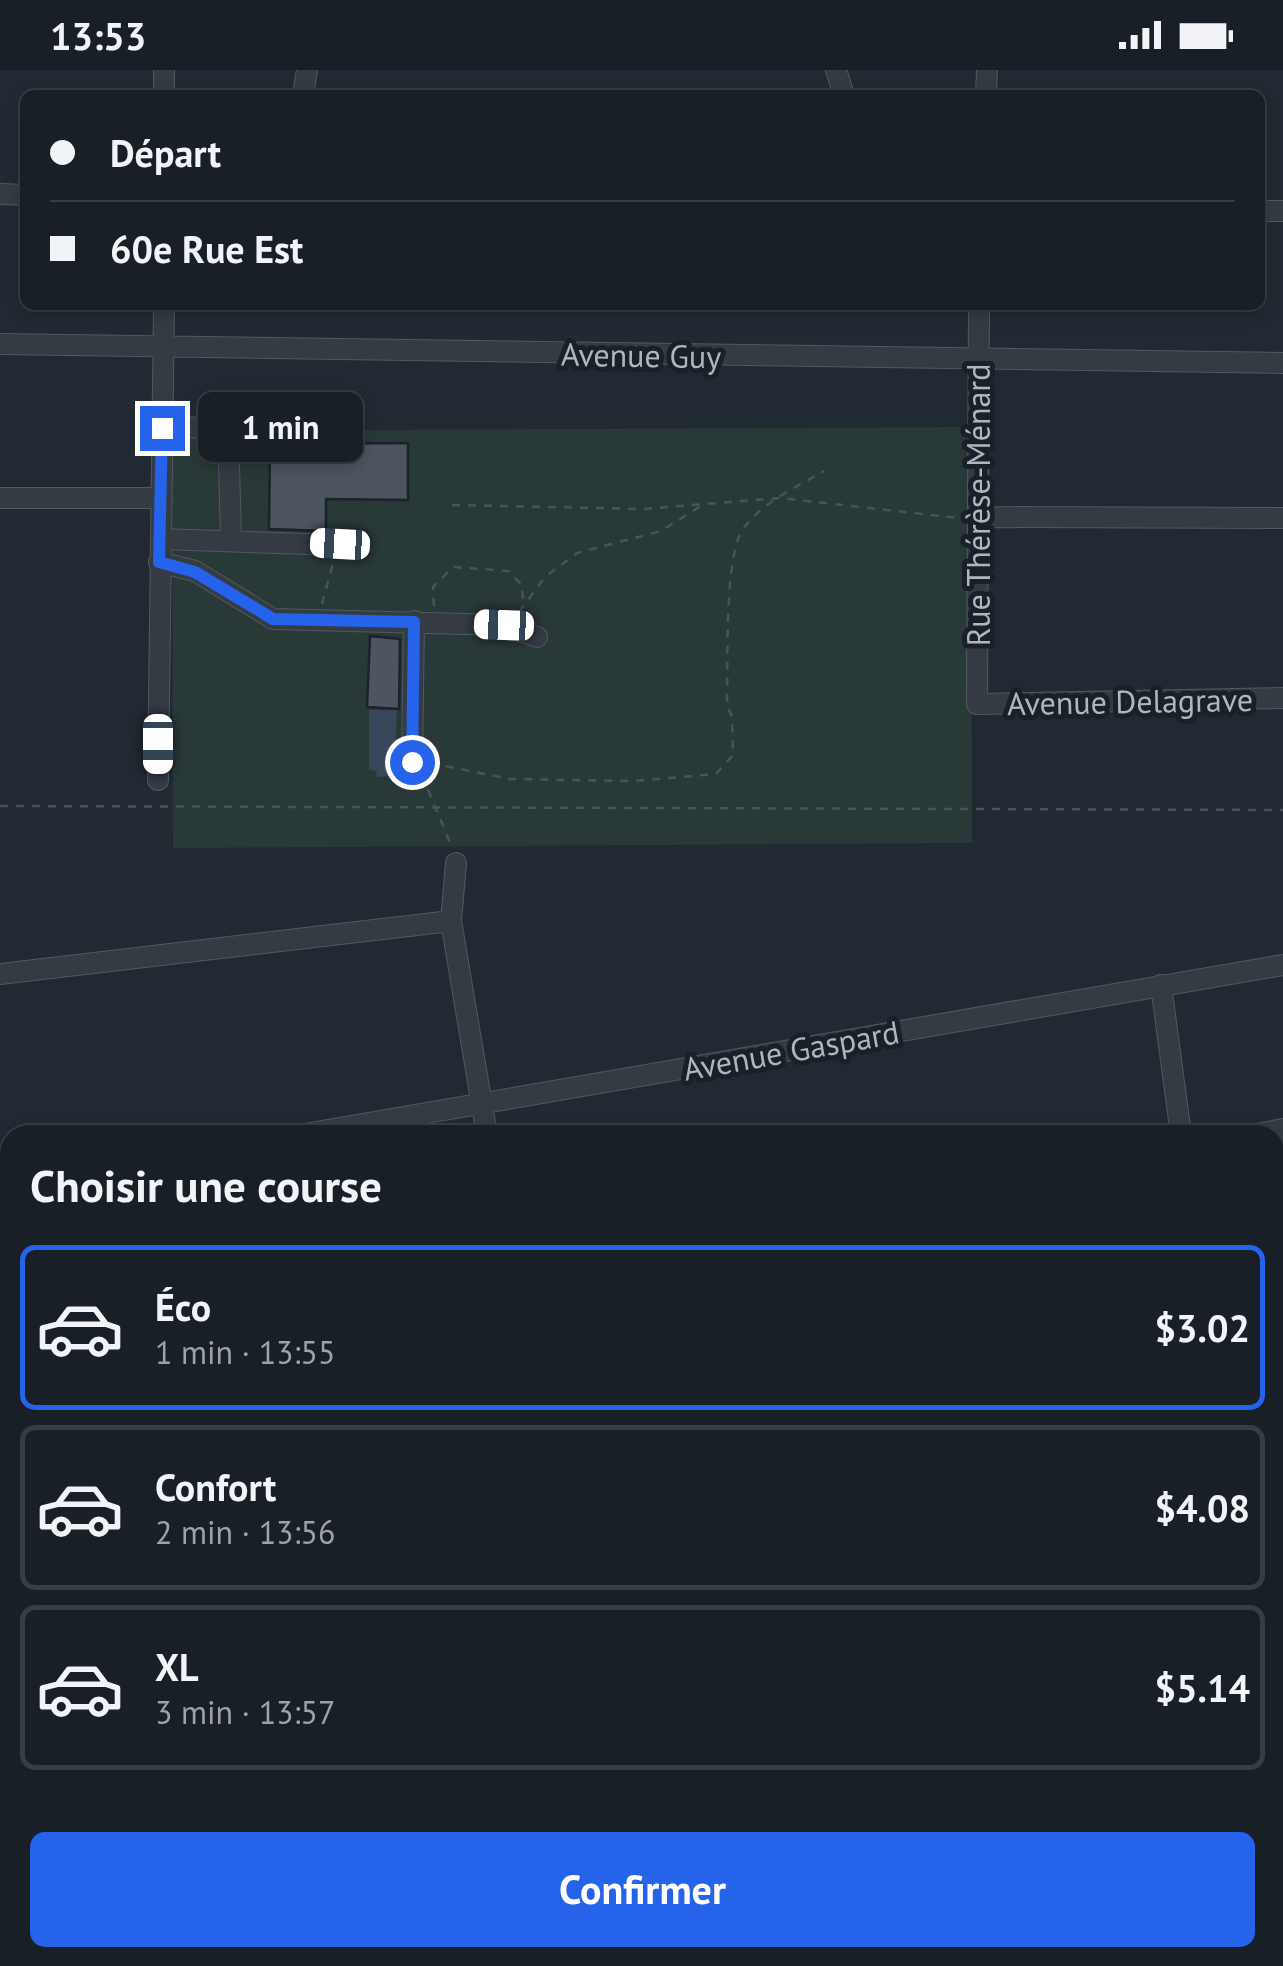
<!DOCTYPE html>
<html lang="fr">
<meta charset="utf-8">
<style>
:root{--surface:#191f26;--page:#262c32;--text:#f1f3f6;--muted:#9fa2a7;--line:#373d43;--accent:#2563eb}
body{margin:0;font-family:"PT Sans",sans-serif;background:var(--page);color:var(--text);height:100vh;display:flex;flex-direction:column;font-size:38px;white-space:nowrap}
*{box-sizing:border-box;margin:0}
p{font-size:32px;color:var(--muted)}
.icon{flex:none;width:55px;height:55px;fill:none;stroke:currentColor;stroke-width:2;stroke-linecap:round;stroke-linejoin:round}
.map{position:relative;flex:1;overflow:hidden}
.side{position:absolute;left:0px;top:1055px;width:1285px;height:842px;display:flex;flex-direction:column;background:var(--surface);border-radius:30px 30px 0 0;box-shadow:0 5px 15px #0003,0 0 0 2px var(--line)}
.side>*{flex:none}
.banner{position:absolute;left:20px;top:20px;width:1245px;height:220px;border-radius:15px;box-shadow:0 5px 15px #0003,0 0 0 2px var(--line);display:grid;align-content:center;height:220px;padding:0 30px;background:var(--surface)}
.end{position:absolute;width:45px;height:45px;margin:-22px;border:12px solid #2563eb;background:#fff;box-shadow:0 0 0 5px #fff}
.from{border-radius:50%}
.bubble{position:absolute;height:70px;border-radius:15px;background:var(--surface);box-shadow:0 5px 15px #0003,0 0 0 2px var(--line);font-size:32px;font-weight:700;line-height:70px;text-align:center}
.car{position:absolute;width:30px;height:60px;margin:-30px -15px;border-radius:12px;box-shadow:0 0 8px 2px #0007;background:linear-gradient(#fff 24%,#345 0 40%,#fff 0 76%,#345 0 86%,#fff 0)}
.banner b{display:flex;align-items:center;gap:35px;height:95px;font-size:38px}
.banner b+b{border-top:2px solid var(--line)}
.banner i{width:25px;height:25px;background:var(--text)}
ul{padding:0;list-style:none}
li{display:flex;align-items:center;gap:30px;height:165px;margin:0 20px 15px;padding:0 10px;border:5px solid var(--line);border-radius:15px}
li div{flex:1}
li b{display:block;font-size:38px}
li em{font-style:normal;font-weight:700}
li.active{border-color:var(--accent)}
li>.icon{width:90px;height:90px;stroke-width:1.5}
h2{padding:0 30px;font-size:45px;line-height:120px}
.cta{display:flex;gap:20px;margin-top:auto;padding:20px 30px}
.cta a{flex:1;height:115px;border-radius:15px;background:var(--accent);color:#fff;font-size:40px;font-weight:700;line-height:115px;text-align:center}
.status{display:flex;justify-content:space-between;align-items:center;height:70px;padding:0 50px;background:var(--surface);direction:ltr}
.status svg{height:28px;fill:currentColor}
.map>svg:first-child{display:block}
.green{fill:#293938}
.water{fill:#38485a}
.building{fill:#4c5560;stroke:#1b2229;stroke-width:2.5}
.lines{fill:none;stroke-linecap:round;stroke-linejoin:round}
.minor-casing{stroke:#515961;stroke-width:22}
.path{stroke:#465658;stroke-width:2.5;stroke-dasharray:8 8;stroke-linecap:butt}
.minor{stroke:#343b43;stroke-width:20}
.route{stroke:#2563eb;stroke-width:12}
.labels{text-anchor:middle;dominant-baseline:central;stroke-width:10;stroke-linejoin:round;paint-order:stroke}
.street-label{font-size:32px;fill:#aeb6c0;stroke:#192027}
</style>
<div class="status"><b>13:53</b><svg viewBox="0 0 49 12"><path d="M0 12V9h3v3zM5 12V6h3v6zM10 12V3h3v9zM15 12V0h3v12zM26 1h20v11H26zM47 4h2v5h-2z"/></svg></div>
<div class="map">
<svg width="1283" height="1896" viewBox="0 0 1283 1896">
<rect width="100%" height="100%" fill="#212932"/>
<!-- green -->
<path class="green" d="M971,357L972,773L173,778L172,361Z
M475,1888H679L641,1896H466Z"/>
<!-- water -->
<path class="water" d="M369,640H397L394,699L389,706L377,707L376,701L369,700Z"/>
<!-- building -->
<path class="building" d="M408,373V430L326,429V461L269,459L270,374Z
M370,566L400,569L399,639L367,637Z"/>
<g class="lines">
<defs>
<path id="minor" d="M836,0L844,25
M164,25V0
M303,25L307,0
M986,25L987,0
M0,124L25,125
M1260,141H1283
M979,235L977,634L1283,628
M0,274L1283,293
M162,357L228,358L231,469
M0,428H162
M980,447L1283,448
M161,469L339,475
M159,492L195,501L273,549L504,555L537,567
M412,692L414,551
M158,710L164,235
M456,793L451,851L487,1065
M0,904L451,851
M1161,915L1181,1065
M299,1065L1283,895
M1252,1065L1283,1059
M0,1117L10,1115
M0,1297L10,1295
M0,1616L10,1614
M48,1888L50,1896
M144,1888L148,1896
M275,1888L277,1896
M309,1888L311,1896
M390,1888L392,1896
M87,1896L127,1888
M412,1896L438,1888"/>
</defs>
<!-- minor casing -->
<use href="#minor" class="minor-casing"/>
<!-- path -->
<path class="path" d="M452,435L643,439L780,428L958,448
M322,534L333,494
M434,536L433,517L453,497L508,501L522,515L523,533
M519,542L545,507L577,483L661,461L704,434
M430,693L510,709L634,711L716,704L733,685L732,647L727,635C728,598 724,485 743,459C762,432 797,417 824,401
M422,705L451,775
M0,736L1283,740
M707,1888L709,1896"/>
<!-- minor -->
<use href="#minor" class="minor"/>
</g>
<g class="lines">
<!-- route -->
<path class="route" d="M162,358L159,492L195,502L273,549L414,552L412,692"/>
</g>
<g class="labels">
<!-- street labels -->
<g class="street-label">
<text transform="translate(641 285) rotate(1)">Avenue Guy</text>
<text transform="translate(978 435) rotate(-90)">Rue Thérèse-Ménard</text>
<text transform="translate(1130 631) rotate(-1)">Avenue Delagrave</text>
<text transform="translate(791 980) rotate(-10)">Avenue Gaspard</text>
</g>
</g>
</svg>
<i class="end from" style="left:412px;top:692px"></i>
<i class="end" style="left:162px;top:358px"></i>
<div class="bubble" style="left:198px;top:322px;width:165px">1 min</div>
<i class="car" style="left:340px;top:474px;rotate:273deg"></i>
<i class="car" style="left:504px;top:555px;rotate:272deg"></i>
<i class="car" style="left:158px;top:674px;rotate:180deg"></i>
<div class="banner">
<b><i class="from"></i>Départ</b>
<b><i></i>60e Rue Est</b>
</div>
<section class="side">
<h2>Choisir une course</h2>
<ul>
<li class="active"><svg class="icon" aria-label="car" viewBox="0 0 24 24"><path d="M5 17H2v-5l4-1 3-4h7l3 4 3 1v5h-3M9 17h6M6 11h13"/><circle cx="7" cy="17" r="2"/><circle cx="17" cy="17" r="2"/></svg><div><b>Éco</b><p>1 min · 13:55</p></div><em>$3.02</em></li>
<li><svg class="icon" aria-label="car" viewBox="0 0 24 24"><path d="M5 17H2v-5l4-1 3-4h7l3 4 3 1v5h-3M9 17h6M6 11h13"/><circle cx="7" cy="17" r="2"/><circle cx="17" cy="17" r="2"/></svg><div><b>Confort</b><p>2 min · 13:56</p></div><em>$4.08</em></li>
<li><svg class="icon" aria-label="car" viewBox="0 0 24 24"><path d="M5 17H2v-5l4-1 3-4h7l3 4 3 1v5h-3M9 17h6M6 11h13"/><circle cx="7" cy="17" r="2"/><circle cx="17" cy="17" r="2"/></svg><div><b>XL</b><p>3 min · 13:57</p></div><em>$5.14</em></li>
</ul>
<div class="cta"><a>Confirmer</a></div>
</section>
</div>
